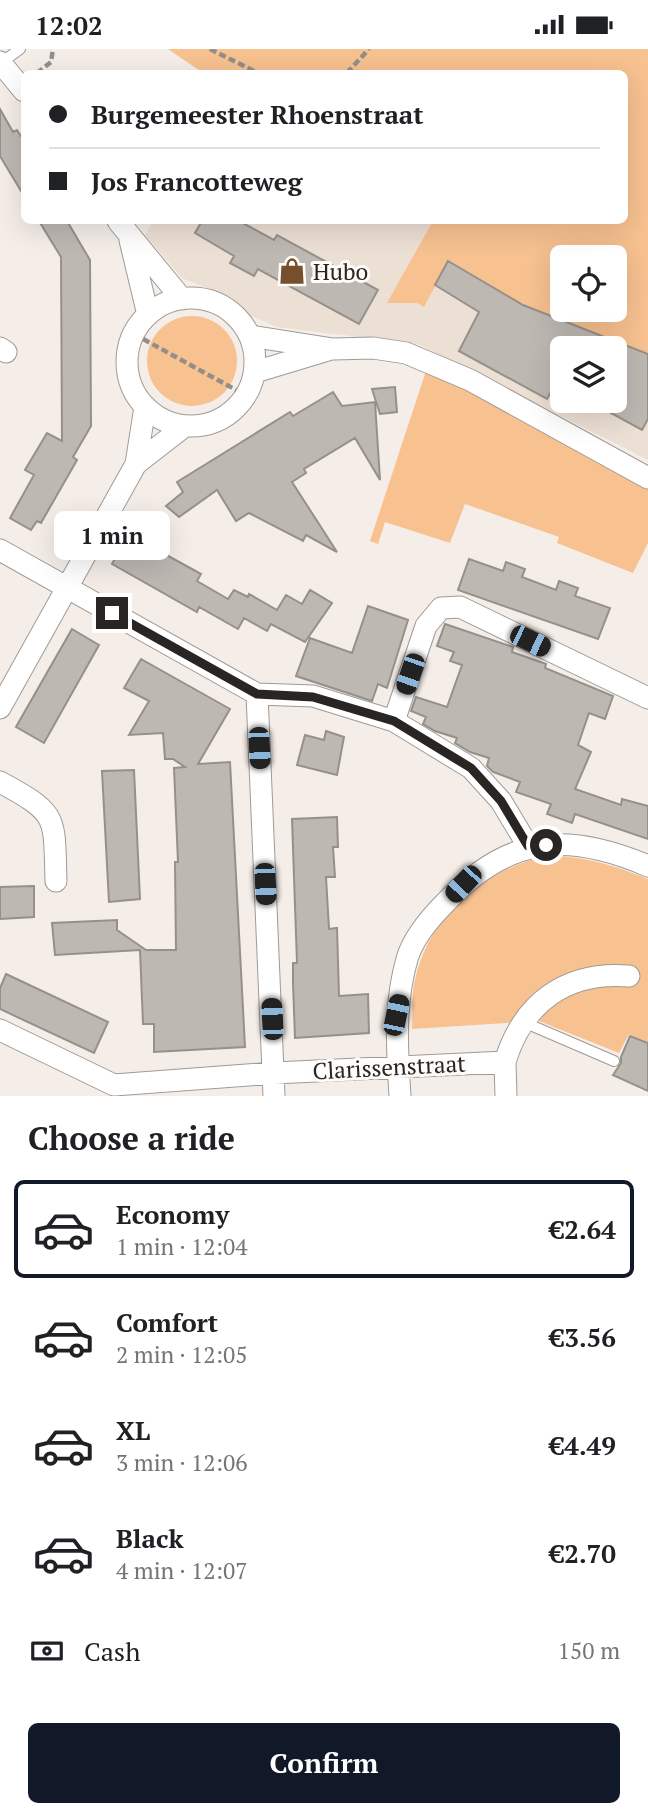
<!DOCTYPE html>
<meta charset="utf-8">
<style>
:root{--surface:#fff;--page:#f6f6f6;--text:#202124;--muted:#757577;--line:#e0e0e0;--accent:#111827}
body{margin:0;font-family:"PT Serif",serif;background:var(--page);color:var(--text);height:100vh;display:flex;flex-direction:column;font-size:26px;white-space:nowrap}
*{box-sizing:border-box;margin:0}
p{font-size:23px;color:var(--muted)}
.icon{flex:none;width:38px;height:38px;fill:none;stroke:currentColor;stroke-width:2;stroke-linecap:round;stroke-linejoin:round}
.map{position:relative;height:1047px;overflow:hidden}
.side{display:flex;flex-direction:column;background:var(--surface);flex:1}
.side>*{flex:none}
.banner{position:absolute;left:21px;top:21px;width:607px;height:154px;border-radius:10px;box-shadow:0 7px 28px #0002;display:grid;align-content:center;height:154px;padding:0 28px;background:var(--surface)}
.tools{position:absolute;left:550px;top:196px;display:grid;gap:14px}
.tools a{display:grid;place-items:center;width:77px;height:77px;border-radius:10px;background:var(--surface);box-shadow:0 7px 28px #0002;font-size:35px}
.end{position:absolute;width:32px;height:32px;margin:-16px;border:9px solid #282523;background:#fff;box-shadow:0 0 0 4px #fff}
.from{border-radius:50%}
.bubble{position:absolute;height:49px;border-radius:10px;background:var(--surface);box-shadow:0 7px 28px #0002;font-size:23px;font-weight:800;line-height:49px;text-align:center}
.car{position:absolute;width:21px;height:42px;margin:-21px -10px;border-radius:9px;box-shadow:0 0 5px 2px #0007;background:linear-gradient(#222 24%,#8ab4d8 0 40%,#222 0 76%,#8ab4d8 0 86%,#222 0)}
.banner b{display:flex;align-items:center;gap:24px;height:66px;font-size:26px}
.banner b+b{border-top:2px solid var(--line)}
.banner i{width:18px;height:18px;background:var(--text)}
ul{padding:0;list-style:none}
li{display:flex;align-items:center;gap:21px;height:98px;margin:0 14px 10px;padding:0 14px;border:4px solid transparent;border-radius:10px}
li div{flex:1}
li b{display:block;font-size:26px}
li em{font-style:normal;font-weight:800}
li.current{border-color:var(--accent)}
li>.icon{width:63px;height:63px;stroke-width:1.5}
h2{padding:0 28px;font-size:32px;line-height:84px}
.pay{display:flex;align-items:center;gap:18px;height:77px;padding:0 28px;font-size:26px}
.pay p{margin-inline-start:auto}
.cta{display:flex;gap:14px;margin-top:auto;padding:14px 28px}
.cta a{flex:1;height:80px;border-radius:10px;background:var(--accent);color:#fff;font-size:28px;font-weight:800;line-height:80px;text-align:center}
.status{display:flex;justify-content:space-between;align-items:center;height:49px;padding:0 35px;background:var(--surface);direction:ltr}
.status svg{height:19px;fill:currentColor}
.map>svg:first-child{display:block}
.built{fill:#ecdfd4;fill-rule:evenodd}
.green{fill:#f7c190;fill-rule:evenodd}
.building{fill:#beb8b3;stroke:#96908b;stroke-width:2}
.lines{fill:none;stroke-linecap:round;stroke-linejoin:round}
.lane-casing{stroke:#a09a95;stroke-width:12}
.street-casing{stroke:#a09a95;stroke-width:23}
.path{stroke:#938e8a;stroke-width:4.5;stroke-dasharray:7 3.5;stroke-linecap:butt}
.lane{stroke:#fff;stroke-width:10}
.street{stroke:#fff;stroke-width:21}
.route{stroke:#282523;stroke-width:9}
.labels{text-anchor:middle;dominant-baseline:central;stroke-width:6;stroke-linejoin:round;paint-order:stroke}
.poi-label{font-size:23px;fill:#282523;stroke:#fffbf8;text-anchor:start}
.street-label{font-size:23px;fill:#282523;stroke:#fffbf8}
</style>
<div class="status"><b>12:02</b><svg viewBox="0 0 49 12"><path d="M0 12V9h3v3zM5 12V6h3v6zM10 12V3h3v9zM15 12V0h3v12zM26 1h20v11H26zM47 4h2v5h-2z"/></svg></div>
<div class="map">
<svg width="648" height="1047" viewBox="0 0 648 1047">
<rect width="100%" height="100%" fill="#f4ede8"/>
<!-- built -->
<path class="built" d="M153,172H433L388,254H417L424,258L448,212L588,281L648,305V411L418,295L277,278L252,267L232,249L182,229L145,186ZM562,299H614V352H562Z"/>
<!-- green -->
<path class="green" d="M168,0H648V305L523,256L448,213L424,258L417,254H387L433,172H625V24H203ZM562,208H614V261H562Z
M147 312a45 45 0 1 1 90 0a45 45 0 1 1-90 0Z
M426,322L441,327L561,389L648,440V494L633,524L557,494L559,488L465,455L450,494L385,473L378,495L370,492Z
M544,807C585,807 610,815 648,830V993L629,985L619,1004L539,972L412,980C413,964 411,946 415,931C429,867 482,823 544,807Z"/>
<!-- building -->
<path class="building" d="M0,60L13,83L17,81L24,92V147L0,107Z
M39,172H67L90,211L91,377L73,408L77,411L41,474L37,472L31,481L10,469L34,426L25,421L47,384L62,392L61,208Z
M202,172H239L274,191L277,186L378,241L359,275L258,220L254,227L230,214L234,207L195,184Z
M448,212L523,256L648,305V370L642,381L589,352H614V299H562V337L556,334L547,350L459,302L479,263L435,236Z
M395,338L397,363L380,365L372,340Z
M333,343L342,357L375,353L380,431L355,389L304,420L306,424L292,433L337,503L306,486L303,492L249,464L236,472L217,441L179,468L166,457L183,443L177,433L290,363L293,367Z
M127,489L139,496L141,492L201,525L197,532L228,550L234,541L248,548L249,545L277,561L286,546L302,555L310,541L332,554L305,593L271,575L267,582L244,569L238,580L199,558L197,563L112,515Z
M469,510L503,522L506,513L525,520L522,528L556,541L559,532L578,539L575,547L610,559L598,590L458,541Z
M368,557L408,571L387,639L378,635L372,652L296,627L310,589L352,604Z
M445,575L513,598L512,603L546,615L545,619L613,647L605,670L589,664L578,696L591,703L575,740L621,756L622,750L648,757V790L575,765L572,774L547,765L551,755L516,743L520,733L493,723L487,717L489,709L470,703L455,694L457,689L435,682L423,675L426,668L411,662L416,648L447,658L462,616L450,612L454,603L437,597Z
M72,580L99,596L44,694L16,678Z
M141,610L230,660L198,715L230,713L245,998L154,1003V975H143L140,901L55,906L52,874L117,871V881L146,901H176L175,813H178L174,719L185,718L173,710H165L163,684L129,686L149,652L124,639Z
M326,682L344,688L337,726L297,716L305,686L324,691Z
M134,721L140,850L109,853L102,722Z
M337,768L338,798H333L335,828H326L329,880L337,879L339,947L368,945L369,984L295,989L293,934V914H297L292,770Z
M34,837V868L0,870V838Z
M6,925L108,973L94,1004L0,960V939Z
M630,987L648,994V1042L613,1026L621,1014V1008Z"/>
<g class="lines">
<defs>
<path id="lane" d="M1,14L20,0
M521,972L614,1012"/>
<path id="street" d="M0,13L24,42
M118,172L182,250
M130,191L148,266
M127 313a64 64 0 1 1 128 0a64 64 0 1 1-128 0Z
M250,287L333,300L373,299L406,304L470,331L648,429
M0,299L6,303
M255,323L328,301
M136,415L185,377
M0,501L257,645L274,1047
M257,645L313,647L394,672L471,719L501,752L528,797
M0,659L136,415L145,358
M394,672L426,577L441,559L460,558L648,649
M0,733C59,765 54,767 56,832
M0,981L114,1036L274,1024L505,1013L506,1047
M505,1013C523,953 567,922 629,927
M400,1047C397,1000 394,955 407,910C413,889 431,868 446,853C508,787 567,782 648,817"/>
</defs>
<!-- lane casing -->
<use href="#lane" class="lane-casing"/>
<!-- street casing -->
<use href="#street" class="street-casing"/>
<!-- path -->
<path class="path" d="M210,0L258,24
M37,24L51,13L53,0
M347,24L369,0
M134,285L247,347"/>
<!-- lane -->
<use href="#lane" class="lane"/>
<!-- street -->
<use href="#street" class="street"/>
</g>
<g class="lines">
<!-- route -->
<path class="route" d="M112,564L257,645L313,648L394,672L471,719L501,752L528,797L546,796"/>
</g>
<!-- icons -->
<defs>
<symbol id="shop-bare" viewBox="-9 -9 18 18"><path d="M-5-2.5h2.3a2.7 3.5 0 0 1 5.4 0H5L5.5 6h-11ZM-1.5-2.5h3a1.5 2.3 0 0 0-3 0Z" fill="#76502c" stroke="#fffbf8" stroke-width="2.5" paint-order="stroke"/></symbol>
</defs>
<g fill-rule="evenodd">
<use href="#shop-bare" x="273" y="203" width="38" height="38"/>
</g>
<g class="labels">
<!-- poi labels -->
<g class="poi-label">
<text x="313" y="222">Hubo</text>
</g>
<!-- street labels -->
<g class="street-label">
<text transform="translate(389 1018) rotate(-3)">Clarissenstraat</text>
</g>
</g>
</svg>
<div class="tools">
<a><svg class="icon" aria-label="locate" viewBox="0 0 24 24"><circle cx="12" cy="12" r="6"/><path d="M12 2v4M12 18v4M2 12h4M18 12h4"/></svg></a>
<a><svg class="icon" aria-label="layers" viewBox="0 0 24 24"><path d="M12 4l9 5-9 5-9-5zM3 14l9 5 9-5"/></svg></a>
</div>
<i class="end from" style="left:546px;top:796px"></i>
<i class="end" style="left:112px;top:564px"></i>
<div class="bubble" style="left:54px;top:462px;width:116px">1 min</div>
<i class="car" style="left:530px;top:592px;rotate:116deg"></i>
<i class="car" style="left:410px;top:625px;rotate:199deg"></i>
<i class="car" style="left:259px;top:699px;rotate:177deg"></i>
<i class="car" style="left:265px;top:835px;rotate:177deg"></i>
<i class="car" style="left:463px;top:835px;rotate:223deg"></i>
<i class="car" style="left:396px;top:966px;rotate:12deg"></i>
<i class="car" style="left:272px;top:970px;rotate:357deg"></i>
<div class="banner">
<b><i class="from"></i>Burgemeester Rhoenstraat</b>
<b><i></i>Jos Francotteweg</b>
</div>
</div>
<section class="side">
<h2>Choose a ride</h2>
<ul>
<li class="current"><svg class="icon" aria-label="car" viewBox="0 0 24 24"><path d="M5 17H2v-5l4-1 3-4h7l3 4 3 1v5h-3M9 17h6M6 11h13"/><circle cx="7" cy="17" r="2"/><circle cx="17" cy="17" r="2"/></svg><div><b>Economy</b><p>1 min · 12:04</p></div><em>€2.64</em></li>
<li><svg class="icon" aria-label="car" viewBox="0 0 24 24"><path d="M5 17H2v-5l4-1 3-4h7l3 4 3 1v5h-3M9 17h6M6 11h13"/><circle cx="7" cy="17" r="2"/><circle cx="17" cy="17" r="2"/></svg><div><b>Comfort</b><p>2 min · 12:05</p></div><em>€3.56</em></li>
<li><svg class="icon" aria-label="car" viewBox="0 0 24 24"><path d="M5 17H2v-5l4-1 3-4h7l3 4 3 1v5h-3M9 17h6M6 11h13"/><circle cx="7" cy="17" r="2"/><circle cx="17" cy="17" r="2"/></svg><div><b>XL</b><p>3 min · 12:06</p></div><em>€4.49</em></li>
<li><svg class="icon" aria-label="car" viewBox="0 0 24 24"><path d="M5 17H2v-5l4-1 3-4h7l3 4 3 1v5h-3M9 17h6M6 11h13"/><circle cx="7" cy="17" r="2"/><circle cx="17" cy="17" r="2"/></svg><div><b>Black</b><p>4 min · 12:07</p></div><em>€2.70</em></li>
</ul>
<div class="pay"><svg class="icon" aria-label="cash" viewBox="0 0 24 24"><path d="M3 7h18v10H3z"/><circle cx="12" cy="12" r="2"/></svg>Cash<p>150 m</p></div>
<div class="cta"><a>Confirm</a></div>
</section>
